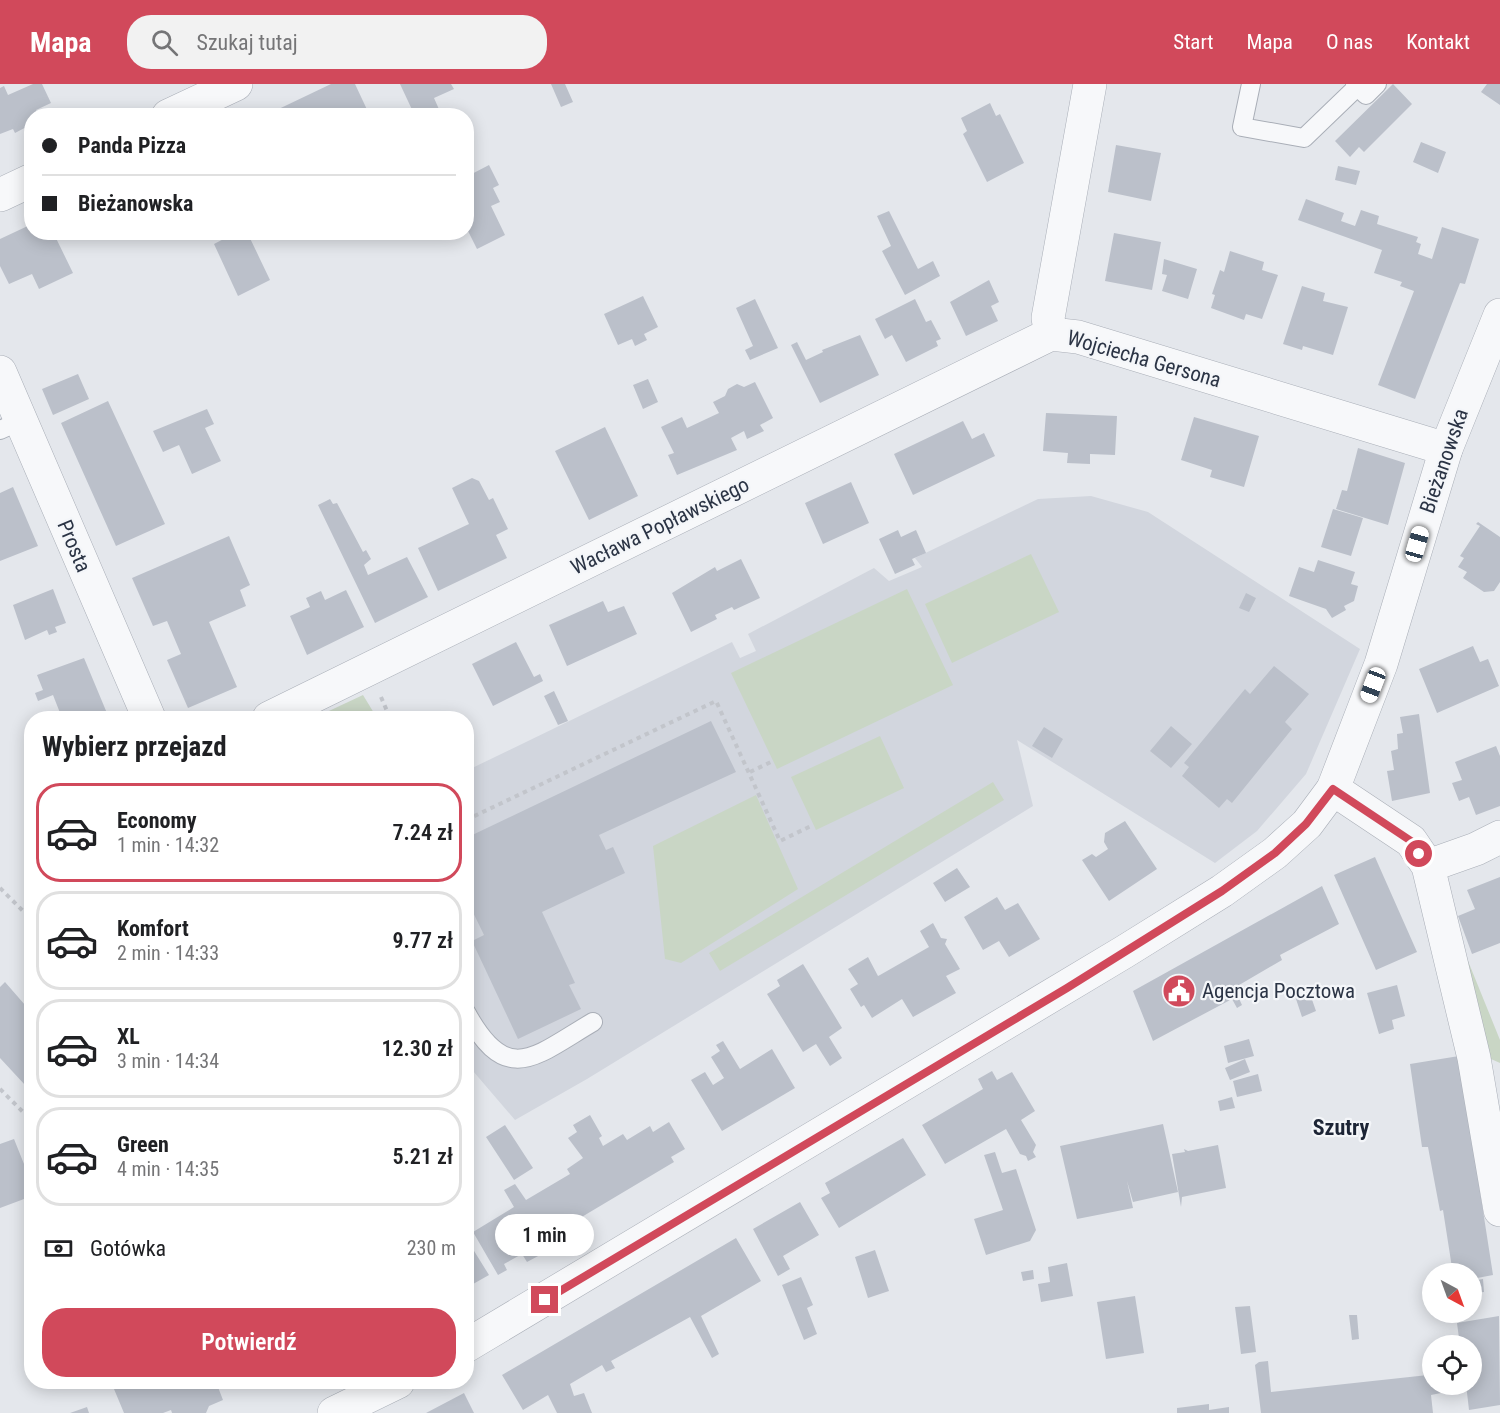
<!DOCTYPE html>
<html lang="pl">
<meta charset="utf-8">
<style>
:root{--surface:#fff;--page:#f2f2f2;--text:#202124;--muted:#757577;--line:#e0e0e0;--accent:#d1495b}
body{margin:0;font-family:"Roboto Condensed",sans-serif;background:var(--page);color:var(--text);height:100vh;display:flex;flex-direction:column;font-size:22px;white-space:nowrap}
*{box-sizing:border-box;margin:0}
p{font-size:20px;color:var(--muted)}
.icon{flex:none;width:33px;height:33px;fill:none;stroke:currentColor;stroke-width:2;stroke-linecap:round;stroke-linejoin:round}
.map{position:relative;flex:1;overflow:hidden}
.sheet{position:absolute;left:24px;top:627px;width:450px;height:678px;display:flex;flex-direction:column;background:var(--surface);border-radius:24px;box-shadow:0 3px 15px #0003}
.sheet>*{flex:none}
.guide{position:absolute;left:24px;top:24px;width:450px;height:132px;border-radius:24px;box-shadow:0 3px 15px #0003;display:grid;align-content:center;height:132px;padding:0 18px;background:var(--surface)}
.needle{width:39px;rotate:139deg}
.tools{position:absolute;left:1422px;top:1179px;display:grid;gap:12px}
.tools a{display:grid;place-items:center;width:60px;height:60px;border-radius:50%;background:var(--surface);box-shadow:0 3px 15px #0003;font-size:30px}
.end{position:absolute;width:27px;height:27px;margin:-14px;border:8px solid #d1495b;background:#fff;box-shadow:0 0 0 3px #fff}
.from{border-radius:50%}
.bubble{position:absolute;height:42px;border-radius:21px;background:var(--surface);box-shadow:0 3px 15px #0003;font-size:20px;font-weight:600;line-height:42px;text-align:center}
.car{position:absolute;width:18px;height:36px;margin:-18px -9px;border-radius:8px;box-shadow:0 0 4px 2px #0007;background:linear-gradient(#fff 24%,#345 0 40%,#fff 0 76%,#345 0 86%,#fff 0)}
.guide b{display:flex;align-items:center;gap:21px;height:57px;font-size:22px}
.guide b+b{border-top:2px solid var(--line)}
.guide i{width:15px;height:15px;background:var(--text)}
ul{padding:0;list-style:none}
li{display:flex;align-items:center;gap:18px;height:99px;margin:0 12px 9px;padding:0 6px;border:3px solid var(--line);border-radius:24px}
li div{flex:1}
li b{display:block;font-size:22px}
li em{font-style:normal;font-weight:600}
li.current{border-color:var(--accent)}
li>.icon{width:54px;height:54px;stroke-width:1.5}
h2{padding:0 18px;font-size:27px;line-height:72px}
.pay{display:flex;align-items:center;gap:15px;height:66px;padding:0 18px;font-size:22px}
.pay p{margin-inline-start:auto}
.button{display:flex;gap:12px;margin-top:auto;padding:12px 18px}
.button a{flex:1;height:69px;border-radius:24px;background:var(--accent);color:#fff;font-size:24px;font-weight:600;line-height:69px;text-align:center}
header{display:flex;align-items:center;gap:36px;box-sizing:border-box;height:84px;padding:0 30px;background:var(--accent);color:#fff}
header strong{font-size:28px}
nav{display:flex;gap:33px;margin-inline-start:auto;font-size:21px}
.search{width:420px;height:54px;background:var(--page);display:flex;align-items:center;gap:15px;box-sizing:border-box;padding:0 21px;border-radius:24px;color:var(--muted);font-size:22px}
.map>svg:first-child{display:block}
.built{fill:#d2d6de}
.green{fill:#c9d6c5}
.building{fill:#bbc0ca}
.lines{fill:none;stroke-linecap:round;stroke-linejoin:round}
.service-casing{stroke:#a9aeb7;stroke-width:20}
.minor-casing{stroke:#a9aeb7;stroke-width:34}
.tertiary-casing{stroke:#a9aeb7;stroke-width:34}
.path{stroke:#c2c5cb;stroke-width:4;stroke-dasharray:4.5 4.5;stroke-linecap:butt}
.service{stroke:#f7f8fa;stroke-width:18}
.minor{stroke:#f7f8fa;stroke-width:33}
.tertiary{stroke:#f7f8fa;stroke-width:33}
.route{stroke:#d1495b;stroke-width:8}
.labels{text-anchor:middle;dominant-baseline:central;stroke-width:4.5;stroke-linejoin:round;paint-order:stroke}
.street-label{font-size:21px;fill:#2b3445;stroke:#f4f6f9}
.poi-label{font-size:21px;fill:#2b3445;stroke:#f4f6f9;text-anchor:start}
.neighbourhood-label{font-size:22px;font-weight:bold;fill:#1d2536;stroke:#f4f6f9}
</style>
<header>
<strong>Mapa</strong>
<div class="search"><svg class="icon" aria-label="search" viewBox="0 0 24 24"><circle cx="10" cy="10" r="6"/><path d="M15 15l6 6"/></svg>Szukaj tutaj</div>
<nav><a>Start</a><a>Mapa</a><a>O nas</a><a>Kontakt</a></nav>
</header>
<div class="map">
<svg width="1500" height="1329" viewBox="0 0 1500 1329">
<rect width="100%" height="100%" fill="#e4e7ec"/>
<!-- built -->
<path class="built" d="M1091,412L1148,428L1360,565L1306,690L1257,747L1215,779L1017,656L1033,722L587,995L515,1036L467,980L466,687L732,558L740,574L756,567L748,550L874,484L889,497L922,483L915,474L1038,415Z"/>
<!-- green -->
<path class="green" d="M1031,470L1059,528L952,579L925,520Z
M907,505L953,601L777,685L731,589Z
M363,611L377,634H314Z
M880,652L904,704L816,746L791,693Z
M993,698L1004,716L720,887L709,869Z
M756,711L798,805L681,879L665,875L653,762Z
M1466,872L1500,956V979L1491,975Z"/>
<!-- building -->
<path class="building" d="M33,0H42L51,19L36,26L38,32H32V40L15,49L13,45L0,50V4L4,2L8,11Z
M331,0H355L370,32H264Z
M400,0H451L454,5L434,14L442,32H415Z
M551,0H565L573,18L561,23Z
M1393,0L1412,20L1364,68L1359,63L1350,73L1335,57Z
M1487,0H1500V21L1481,8Z
M990,19L996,32L1000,30L1024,79L987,98L963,50L967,47L961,34Z
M1421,58L1446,68L1438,89L1413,78Z
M1116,61L1161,69L1151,117L1108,108Z
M489,81L499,101L493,104L500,118L491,122L505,151L477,165L466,143V117L470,115L466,108V93Z
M1338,82L1360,87L1356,101L1335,96Z
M1306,115L1344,129L1341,137L1355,142L1361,126L1379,132L1377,140L1418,153L1416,158L1421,160L1418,170L1432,175L1442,143L1479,155L1465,200L1460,199L1415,315L1378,301L1414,207L1400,202L1402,198L1374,189L1382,166L1298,136Z
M889,127L918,185L933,177L940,192L905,211L882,167L891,162L877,132Z
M32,140V148H53L73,189L39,205L32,190L9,200L0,182V155Z
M237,148H247L270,196L238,212L214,160Z
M1114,149L1161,158L1152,206L1105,197Z
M1230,167L1264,178L1262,186L1278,191L1262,235L1246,230L1244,236L1211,224L1215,211L1212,210L1220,186L1224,188Z
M1164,175L1197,185L1188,215L1162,207L1167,191L1162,190Z
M989,196L999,218L991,222L998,237L966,252L950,218Z
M1302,202L1325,209L1323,217L1348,223L1333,271L1303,262L1302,266L1283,260Z
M643,212L658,243L644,250L647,256L635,262L632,255L618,261L604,230Z
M755,215L778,264L750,276L745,266L753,262L736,224Z
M915,215L926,238L931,236L941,255L936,257L938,262L906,278L892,251L885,255L875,235Z
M860,251L879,291L820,319L791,261L797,258L806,276L823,268L822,266Z
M78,290L89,315L53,331L42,305Z
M648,295L658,318L643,325L633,301Z
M755,298L773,334L760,341L764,347L747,355L744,347L731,354L737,366L677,391L668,371L674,369L661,343L682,333L687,344L719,329L713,318L725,312L728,305L737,300L744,303Z
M108,317L165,440L116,462L61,339Z
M207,325L214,340L205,344L221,377L192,390L179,361L163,368L153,347Z
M1046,329L1117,332L1115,371L1090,370V380L1067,379L1068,369L1043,367Z
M1194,333L1259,352L1244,403L1210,393L1212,386L1181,376Z
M963,337L972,355L984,349L995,372L913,411L894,370Z
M605,343L638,412L589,436L555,367Z
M1358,364L1405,379L1388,441L1336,425L1342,406L1347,407Z
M472,394L479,397L489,416L493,414L508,445L496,451L507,474L438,507L418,464L469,440L452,404Z
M851,398L869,439L823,460L805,419Z
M13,403L38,462L0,477V409Z
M330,415L333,420L337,419L363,468L366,466L371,475L364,481L368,491L407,473L428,513L375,539L318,421Z
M1333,425L1363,434L1351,472L1321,463Z
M1478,438L1500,453V498L1494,507L1484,508L1463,494L1467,488L1458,483L1464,474L1460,472L1480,442L1476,440Z
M898,446L901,453L916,446L926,469L912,475L915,481L895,490L879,455Z
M229,452L250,501L240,506L246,522L209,538L237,603L188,624L167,576L181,570L167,537L153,542L132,494Z
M741,475L760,514L734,526L732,523L715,531L717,535L691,548L672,509L715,483L717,487Z
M1318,476L1355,488L1351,500L1358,502L1354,517L1344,522L1346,526L1332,534L1326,525L1289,512L1299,483L1314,488Z
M53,505L66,539L55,543L57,548L49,551L47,546L25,556L13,521Z
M346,506L364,543L307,571L290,532L310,523L306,514L321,507L325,516Z
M1246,509L1256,514L1249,528L1239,524Z
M603,517L608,528L624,522L637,550L567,582L549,541Z
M516,558L534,593L540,590L543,597L493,622L472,580Z
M1473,562L1480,578L1488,575L1499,602L1437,629L1419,585Z
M84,574L109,634H62L53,611L38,617L35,609L43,606L37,591Z
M1274,582L1309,610L1285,638L1292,645L1232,719L1227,715L1219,724L1182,692L1189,683L1184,679L1245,605L1250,610Z
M554,607L568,637L558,641L544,612Z
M1419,630L1430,709L1392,717L1387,687L1394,686L1391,667L1398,665L1397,650L1403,649L1400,633Z
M711,637L736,688L599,751L606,766L613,763L625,789L542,828L575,899L569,901L581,925L518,955L472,857L484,851L466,814V754Z
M1171,642L1192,660L1171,684L1150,667Z
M1044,643L1063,655L1052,674L1032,662Z
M1496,662L1500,672V722L1476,731L1469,713L1459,717L1452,699L1462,696L1455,678Z
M1125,737L1157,785L1109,817L1082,776L1092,770L1096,773L1108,765L1104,758L1105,749Z
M1375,773L1417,868L1376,886L1334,791Z
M957,784L970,803L945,818L933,799Z
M1500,793V859L1472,870L1458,832L1475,825L1467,806Z
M1322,802L1339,840L1280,871L1282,876L1234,904L1242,921L1237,924L1232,915L1153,957L1133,907Z
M997,813L1005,826L1018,819L1040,855L1009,873L999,857L983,866L964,833Z
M933,839L941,854L947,855L945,860L960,885L946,892L956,909L913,933L902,915L872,934L864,921L861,923L850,905L858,900L848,885L868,873L878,892L880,891L929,863L920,847Z
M803,880L842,944L829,953L842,974L830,982L816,960L803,968L767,910L780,902L777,896Z
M5,898L32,929V994L25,1001L0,974V903Z
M1397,901L1405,932L1392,936L1394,945L1379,950L1367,909Z
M1309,907L1316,927L1302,933L1295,912Z
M1249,955L1254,972L1228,979L1224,962Z
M723,957L740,985L772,965L795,1004L722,1047L691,996L705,988L713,1001L724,994L711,973L720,967L716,961Z
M1459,972L1493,1191L1472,1195V1190H1453L1443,1126L1440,1127L1428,1063H1422L1410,980Z
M1245,975L1250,988L1230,996L1225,984Z
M992,987L997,996L1012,988L1035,1027L1021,1036L1036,1061L1033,1068L1036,1073L1028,1077L1026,1072L1020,1070L1006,1045L945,1080L922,1041L983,1005L978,995Z
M1258,990L1262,1007L1237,1013L1233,997Z
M1232,1013L1235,1024L1220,1027L1218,1017Z
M590,1031L602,1052L599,1054L603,1062L623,1050L627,1056L650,1042L653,1048L669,1038L685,1065L671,1073L674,1078L580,1134L583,1139L575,1145L571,1140L535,1163L540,1171L527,1178L522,1170L504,1180L507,1186L498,1191L473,1148L514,1123L504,1106L515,1100L526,1116L570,1090L567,1085L583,1074L568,1054L577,1048L573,1041Z
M1163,1040L1178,1108L1133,1118L1127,1097L1133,1124L1077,1135L1060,1062Z
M505,1041L533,1084L514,1096L486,1053Z
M903,1054L926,1091L839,1144L821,1114L830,1109L825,1099Z
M14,1055L32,1100V1112L0,1124V1060Z
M1218,1061L1226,1104L1182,1113L1181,1123L1172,1070L1185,1068L1184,1065L1188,1067Z
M995,1068L1002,1089L1016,1085L1036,1146L1030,1157L986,1171L974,1135L1003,1126L984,1071Z
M800,1118L819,1151L783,1172L790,1185L778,1192L753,1145Z
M466,1154L489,1191L466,1204Z
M736,1154L761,1197L701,1232L719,1270L712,1274L690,1233L611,1277L615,1284L606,1288L602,1281L570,1300L574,1312L584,1309L592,1329H557L548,1311L523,1326L502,1291Z
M875,1166L889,1207L868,1214L855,1173Z
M1067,1179L1073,1212L1041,1218L1038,1200L1050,1198L1048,1183Z
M1033,1186L1034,1195L1023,1197L1021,1188Z
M801,1193L813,1221L807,1224L817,1250L804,1256L782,1201Z
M1483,1195L1484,1208L1472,1209V1197Z
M1135,1212L1144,1269L1106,1275L1097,1218Z
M1250,1222L1256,1268L1241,1270L1235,1223Z
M1349,1231H1357L1359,1255L1352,1256Z
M1499,1232L1500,1321L1469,1326L1466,1300H1472V1262H1460L1457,1239Z
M1432,1268V1300H1440L1441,1309L1431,1311L1433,1329H1261L1255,1281L1259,1278L1268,1277L1271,1308L1428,1291L1427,1269Z
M131,1299L216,1298L223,1316L209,1322L206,1329H172L171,1326L163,1329H124L114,1305Z
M464,1309L474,1329H426Z
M1209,1320V1326L1229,1323V1329H1177V1324Z
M87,1323L89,1329H70Z"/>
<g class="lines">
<defs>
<path id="service" d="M1251,0L1242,43L1304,54L1358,2
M1355,0L1366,11L1377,0
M0,346L20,337
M466,928C507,1004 535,972 593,938"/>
<path id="minor" d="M168,32L236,0
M0,111L32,96
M1051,250L1078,253L1446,365
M1051,250L1048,234L1090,0
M0,288L149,634
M269,634L1051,250
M1333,705L1411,757L1428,782L1474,974L1500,1126
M1428,782L1476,765L1500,753"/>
<path id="tertiary" d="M466,1262L1124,868L1222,807L1275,769L1307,740L1333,705L1381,580L1446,365L1500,231
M334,1329L398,1298"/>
</defs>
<!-- service casing -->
<use href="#service" class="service-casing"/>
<!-- minor casing -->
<use href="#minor" class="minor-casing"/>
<!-- tertiary casing -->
<use href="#tertiary" class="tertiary-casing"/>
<!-- path -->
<path class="path" d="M381,613L390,634
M750,688L773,677
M466,736L716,617L780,757L813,741
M0,804L32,836
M0,1005L32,1037"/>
<!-- service -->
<use href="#service" class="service"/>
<!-- minor -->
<use href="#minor" class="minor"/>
<!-- tertiary -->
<use href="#tertiary" class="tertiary"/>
</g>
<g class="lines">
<!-- route -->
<path class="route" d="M545,1216L1067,904L1222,807L1275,769L1306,740L1333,705L1411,757L1419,770"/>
</g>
<!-- icons -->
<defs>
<symbol id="civic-disc" viewBox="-11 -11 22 22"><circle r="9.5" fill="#d1495b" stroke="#f4f6f9"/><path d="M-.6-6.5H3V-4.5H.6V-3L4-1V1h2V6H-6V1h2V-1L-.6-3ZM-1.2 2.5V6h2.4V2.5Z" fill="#fff"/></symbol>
</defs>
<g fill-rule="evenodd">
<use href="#civic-disc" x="1160" y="888" width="38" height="38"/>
</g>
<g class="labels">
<!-- street labels -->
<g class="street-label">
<text transform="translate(1144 275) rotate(16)">Wojciecha Gersona</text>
<text transform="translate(1444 377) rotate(-71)">Bieżanowska</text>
<text transform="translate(660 442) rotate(-26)">Wacława Popławskiego</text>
<text transform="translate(74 462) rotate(67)">Prosta</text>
</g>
<!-- poi labels -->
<g class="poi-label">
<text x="1202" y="907">Agencja Pocztowa</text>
</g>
<!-- neighbourhood labels -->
<g class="neighbourhood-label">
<text x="1341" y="1043">Szutry</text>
</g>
</g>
</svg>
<div class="tools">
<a><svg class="needle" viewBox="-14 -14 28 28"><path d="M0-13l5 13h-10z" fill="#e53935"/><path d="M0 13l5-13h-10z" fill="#757577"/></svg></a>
<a><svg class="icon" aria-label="locate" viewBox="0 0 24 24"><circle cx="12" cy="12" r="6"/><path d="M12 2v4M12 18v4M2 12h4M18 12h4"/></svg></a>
</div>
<i class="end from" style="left:1419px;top:770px"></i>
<i class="end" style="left:545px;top:1216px"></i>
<div class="bubble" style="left:495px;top:1130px;width:99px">1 min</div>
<i class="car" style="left:1417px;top:460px;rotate:16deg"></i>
<i class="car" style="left:1373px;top:601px;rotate:201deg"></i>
<div class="guide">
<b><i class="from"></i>Panda Pizza</b>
<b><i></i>Bieżanowska</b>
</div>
<section class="sheet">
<h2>Wybierz przejazd</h2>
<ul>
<li class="current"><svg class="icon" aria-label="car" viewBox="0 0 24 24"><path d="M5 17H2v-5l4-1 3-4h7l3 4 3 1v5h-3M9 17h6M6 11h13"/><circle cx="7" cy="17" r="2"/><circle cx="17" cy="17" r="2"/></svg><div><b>Economy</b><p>1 min · 14:32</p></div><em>7.24 zł</em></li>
<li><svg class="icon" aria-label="car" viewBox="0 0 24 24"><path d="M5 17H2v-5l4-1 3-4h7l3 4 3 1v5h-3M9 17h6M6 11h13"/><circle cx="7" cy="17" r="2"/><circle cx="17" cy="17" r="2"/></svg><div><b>Komfort</b><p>2 min · 14:33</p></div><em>9.77 zł</em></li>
<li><svg class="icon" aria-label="car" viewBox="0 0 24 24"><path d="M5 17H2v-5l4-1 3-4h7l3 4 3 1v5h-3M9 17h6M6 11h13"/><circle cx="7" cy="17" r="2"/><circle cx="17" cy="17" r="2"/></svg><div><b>XL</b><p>3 min · 14:34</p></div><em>12.30 zł</em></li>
<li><svg class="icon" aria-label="car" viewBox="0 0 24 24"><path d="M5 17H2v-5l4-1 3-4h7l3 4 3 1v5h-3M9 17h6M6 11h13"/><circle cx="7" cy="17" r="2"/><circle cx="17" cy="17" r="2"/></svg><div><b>Green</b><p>4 min · 14:35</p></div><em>5.21 zł</em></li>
</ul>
<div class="pay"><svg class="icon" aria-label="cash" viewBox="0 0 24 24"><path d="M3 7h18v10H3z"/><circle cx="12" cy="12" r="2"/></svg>Gotówka<p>230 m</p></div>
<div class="button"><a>Potwierdź</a></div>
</section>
</div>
